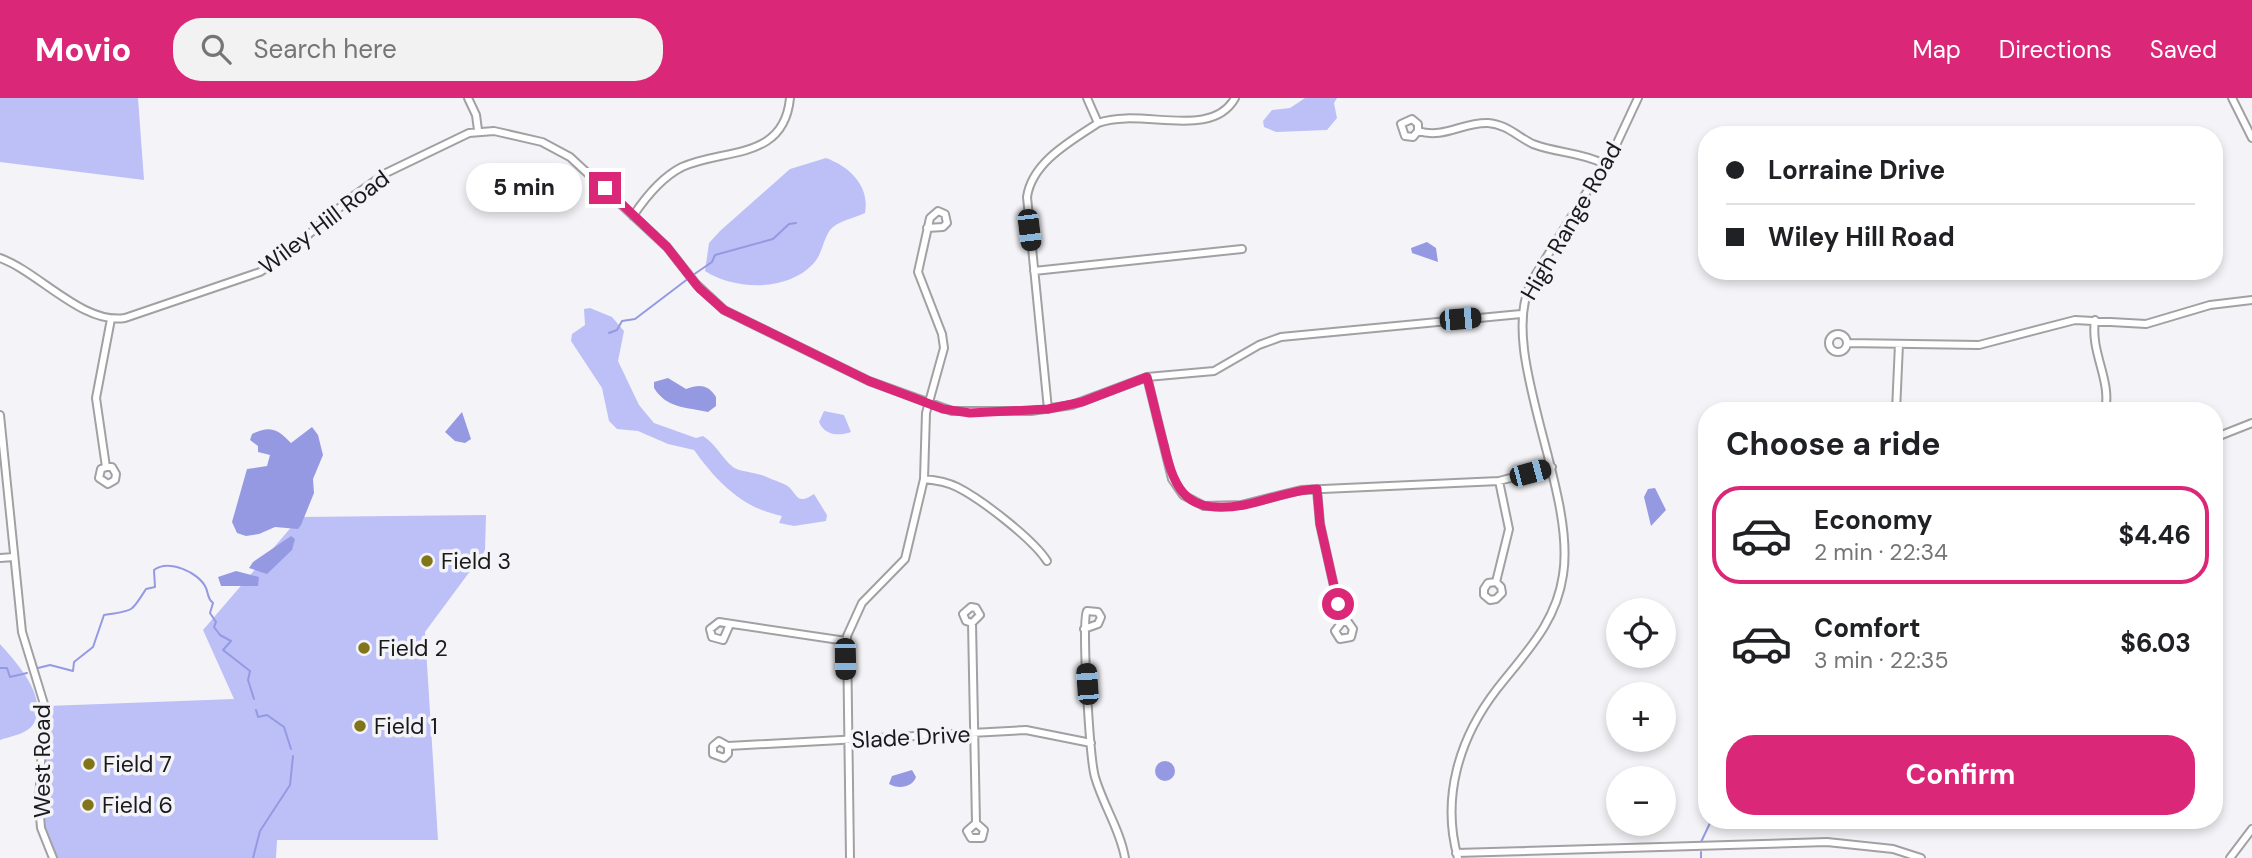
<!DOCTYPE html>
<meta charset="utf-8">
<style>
:root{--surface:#fff;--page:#f2f2f2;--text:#202124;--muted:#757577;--line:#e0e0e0;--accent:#db2777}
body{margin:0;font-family:"DM Sans",sans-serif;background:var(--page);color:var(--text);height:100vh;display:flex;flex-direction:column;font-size:26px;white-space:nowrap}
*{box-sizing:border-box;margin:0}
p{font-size:23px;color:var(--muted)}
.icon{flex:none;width:38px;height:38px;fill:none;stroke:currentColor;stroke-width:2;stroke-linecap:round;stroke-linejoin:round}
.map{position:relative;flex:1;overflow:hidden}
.drawer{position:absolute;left:1698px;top:304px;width:525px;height:427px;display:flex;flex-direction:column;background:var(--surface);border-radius:28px;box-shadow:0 4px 10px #0003}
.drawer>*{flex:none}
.banner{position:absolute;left:1698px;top:28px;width:525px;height:154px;border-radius:28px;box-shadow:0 4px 10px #0003;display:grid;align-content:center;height:154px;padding:0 28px;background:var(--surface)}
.controls{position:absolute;left:1606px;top:500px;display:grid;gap:14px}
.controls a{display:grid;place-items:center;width:70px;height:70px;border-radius:50%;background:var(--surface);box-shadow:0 4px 10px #0003;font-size:35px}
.end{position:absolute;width:32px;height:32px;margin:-16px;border:9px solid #db2777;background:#fff;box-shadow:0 0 0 4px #fff}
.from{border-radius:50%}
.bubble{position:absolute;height:49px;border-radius:24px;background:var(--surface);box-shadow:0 4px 10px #0003;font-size:23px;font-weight:700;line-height:49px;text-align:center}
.car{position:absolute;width:21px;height:42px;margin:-21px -10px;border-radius:9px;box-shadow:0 0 5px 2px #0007;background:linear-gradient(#222 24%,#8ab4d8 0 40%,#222 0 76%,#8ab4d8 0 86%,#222 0)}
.banner b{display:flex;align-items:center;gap:24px;height:66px;font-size:26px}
.banner b+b{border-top:2px solid var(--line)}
.banner i{width:18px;height:18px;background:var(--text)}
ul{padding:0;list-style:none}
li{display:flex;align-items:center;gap:21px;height:98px;margin:0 14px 10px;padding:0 14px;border:4px solid transparent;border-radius:28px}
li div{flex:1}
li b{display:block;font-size:26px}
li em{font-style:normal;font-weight:700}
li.active{border-color:var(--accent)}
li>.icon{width:63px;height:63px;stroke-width:1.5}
h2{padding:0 28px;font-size:32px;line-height:84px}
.button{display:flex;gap:14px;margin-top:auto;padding:14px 28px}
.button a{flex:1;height:80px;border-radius:28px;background:var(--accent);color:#fff;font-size:28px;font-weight:700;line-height:80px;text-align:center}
header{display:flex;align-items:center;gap:42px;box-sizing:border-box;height:98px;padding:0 35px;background:var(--accent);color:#fff}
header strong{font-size:33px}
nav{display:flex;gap:38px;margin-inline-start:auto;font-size:24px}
.search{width:490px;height:63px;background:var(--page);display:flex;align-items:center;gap:18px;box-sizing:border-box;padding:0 24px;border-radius:28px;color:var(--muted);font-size:26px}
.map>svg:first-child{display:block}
.green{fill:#bcc0f7}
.water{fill:#9599e2}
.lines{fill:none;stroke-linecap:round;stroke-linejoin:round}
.stream{stroke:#9599e2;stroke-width:2}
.minor-casing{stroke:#a1a1a4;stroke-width:10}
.minor{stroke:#fff;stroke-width:6}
.route{stroke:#db2777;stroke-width:9}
.poi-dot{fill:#827519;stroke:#f4f4f8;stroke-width:2.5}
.labels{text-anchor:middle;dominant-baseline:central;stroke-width:7;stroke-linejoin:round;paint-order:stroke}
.street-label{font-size:23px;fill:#1a1a1b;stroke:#f4f4f8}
.poi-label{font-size:23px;fill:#1a1a1b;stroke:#f4f4f8;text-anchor:start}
</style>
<header>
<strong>Movio</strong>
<div class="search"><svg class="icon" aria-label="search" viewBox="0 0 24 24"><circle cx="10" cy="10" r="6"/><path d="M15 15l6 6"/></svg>Search here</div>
<nav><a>Map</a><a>Directions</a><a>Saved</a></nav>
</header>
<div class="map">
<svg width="2252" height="760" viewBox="0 0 2252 760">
<rect width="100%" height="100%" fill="#f4f4f8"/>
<!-- green -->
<path class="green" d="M0,0H138L144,82L0,64Z
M1305,0H1337L1334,5L1337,20L1327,32L1276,34L1264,29L1263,23L1272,12L1290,10Z
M826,60C850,69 870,88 865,115C855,120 837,123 830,132C823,142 822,157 813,166C787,194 734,192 705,173L709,145L720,133L790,71Z
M590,210L612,219L624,233L618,263L639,307L654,325L696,340L703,338C717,347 721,359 733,369C739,374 758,374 769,380C775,383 784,385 789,389C798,398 797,407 814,396L827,417L826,423L794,428L779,425L782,418C742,410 717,384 694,352L668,346L638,333L617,331L609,323L602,290L571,243L572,236L585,227L584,211Z
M824,313L844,317L851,334C839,338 825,338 819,324Z
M486,417L485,453L425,534L438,742H277L276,760H57L43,724L47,608L234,601L203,532L300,419Z
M0,546C16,564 48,598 34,625C28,636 11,638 0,642Z"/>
<!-- water -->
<path class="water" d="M1427,144L1436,150L1438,164L1412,155L1411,150Z
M668,280L686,291C699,286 708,286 716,299V308L708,314C687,309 667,311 654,290V284Z
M462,314L471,341L465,345L455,343L445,334Z
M312,329L318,337L323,357L313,381L314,395L301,427L298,431L275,429L259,436L246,438L237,435L232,424L247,371L267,368L270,357L258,354V348L250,342L252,336C270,327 278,331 291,345Z
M1655,390L1666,412L1651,428L1644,399L1648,391Z
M291,438L295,441L292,452L267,476L249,470L253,464Z
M236,473L259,479L258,488H221L218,479Z
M1155 673a10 10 0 1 1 20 0a10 10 0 1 1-20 0Z
M912,672L916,679C912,690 898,691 889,686L892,678Z"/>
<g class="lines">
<!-- stream -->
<path class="stream" d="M693,177L712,164L715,157L773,141L789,126L796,125
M609,235L617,232L622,223L635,221L689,180
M0,570H7L10,579L27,575
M38,570L50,567L73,573L74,564L93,549L104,517C134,512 130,516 146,491L155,489L154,472C168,461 199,474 206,490C209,497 207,500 213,505L210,515L216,524L214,529L220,537L231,543L223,552L250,573L248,582L254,601
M256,612L258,619L267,617L284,629L291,651
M1701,744L1711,723
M253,760L260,733L290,687L293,658
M1701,760V754"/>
<defs>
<path id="minor" d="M468,0L476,17L478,32
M2232,0L2252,40
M1098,25C1141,9 1211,43 1235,0
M1418,33L1413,39L1405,38L1401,26L1412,21L1418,26V33C1444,41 1463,24 1488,25C1506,26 1518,39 1533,46C1556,55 1580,54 1602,65
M633,118C645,100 662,79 682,69C724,50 784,63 790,0
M0,160C39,174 83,227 125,220L260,174L280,161L352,99L386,75L469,35L494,33L542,44L570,59L667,149L696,186L724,212L869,283L952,313H1031L1072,307L1147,279L1214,273L1259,247L1281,239L1521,216
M1034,173L1242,151
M2095,222C2090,255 2112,282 2105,313
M1829 245a9 9 0 1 1 18 0a9 9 0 1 1-18 0Z
M1847,245L1979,247L2075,222L2146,226L2210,207L2252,202
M1147,279L1172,381L1183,397L1204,408L1241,407L1301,392L1499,383L1552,369
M1048,311L1027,99C1032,64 1071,43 1098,25L1087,0
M1896,313L1899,246
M0,317L22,534L44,606L39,706L41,730L53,760
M2214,340L2252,325
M106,369H112L116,376L115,382L108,386L99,380L101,371L106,369L96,300L111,221
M924,381C935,382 947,384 957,389C981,401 1033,441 1047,463
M1317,392L1320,426L1342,524L1335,533L1340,541L1351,539L1353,531L1348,524H1342
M0,460L14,459
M1496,484L1501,489L1502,495L1496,501L1490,502L1484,497V491L1488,485L1496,484L1509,431L1499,383
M972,525L966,523L963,516L971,509L976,510L980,517L972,525L976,725L967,733L971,740H982L984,732L976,725
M730,526L723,542L712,539L710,531L719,524L846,543
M1084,531L1098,526L1101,519L1098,514L1087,513C1081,521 1090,662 1095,679C1103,707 1120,731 1125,760
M728,648V656L724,660L713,656V648L719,643L728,648L1026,632L1091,645
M1456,755L1827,744L1893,751L1921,760
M850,760L847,538L862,505L905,461L924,381L926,315L944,250L942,236L918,174L930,120L938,113L945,116L947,125L943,129L927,130
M1458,760C1441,700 1459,640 1497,591C1526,554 1556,525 1563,477C1577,391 1494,249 1533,181L1617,45L1638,0
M2230,760L2252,731"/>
</defs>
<!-- minor casing -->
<use href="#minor" class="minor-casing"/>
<!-- minor -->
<use href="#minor" class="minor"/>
</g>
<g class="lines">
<!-- route -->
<path class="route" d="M605,90L667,149L699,190L724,212L869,283L943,311L970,315L1048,311L1082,304L1147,279C1153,302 1158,325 1164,347C1175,396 1189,417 1244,407C1269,402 1291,392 1317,391L1320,426L1338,506"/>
</g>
<!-- markers -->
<g class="poi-dot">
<circle cx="427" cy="463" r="7"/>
<circle cx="364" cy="550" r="7"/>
<circle cx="360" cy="628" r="7"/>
<circle cx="89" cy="666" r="7"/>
<circle cx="88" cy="707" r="7"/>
</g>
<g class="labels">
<!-- street labels -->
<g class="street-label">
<text transform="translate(1571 123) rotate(-60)">High Range Road</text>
<text transform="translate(324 124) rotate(-37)">Wiley Hill Road</text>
<text transform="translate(911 639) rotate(-3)">Slade Drive</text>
<text transform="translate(42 663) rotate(-90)">West Road</text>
</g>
<!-- poi labels -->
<g class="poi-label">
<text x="441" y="463">Field 3</text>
<text x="378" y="550">Field 2</text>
<text x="374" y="628">Field 1</text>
<text x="103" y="666">Field 7</text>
<text x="102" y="707">Field 6</text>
</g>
</g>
</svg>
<div class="controls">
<a><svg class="icon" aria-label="locate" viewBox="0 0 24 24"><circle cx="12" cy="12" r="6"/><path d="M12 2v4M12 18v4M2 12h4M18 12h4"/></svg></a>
<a>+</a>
<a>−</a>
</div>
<i class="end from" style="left:1338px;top:506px"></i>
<i class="end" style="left:605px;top:90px"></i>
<div class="bubble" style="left:466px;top:65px;width:116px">5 min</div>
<i class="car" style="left:1029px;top:132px;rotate:173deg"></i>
<i class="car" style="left:1460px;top:221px;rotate:85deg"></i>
<i class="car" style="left:1530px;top:375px;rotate:75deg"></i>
<i class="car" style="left:845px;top:561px;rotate:179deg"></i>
<i class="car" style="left:1087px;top:586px;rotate:356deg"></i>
<div class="banner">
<b><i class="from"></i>Lorraine Drive</b>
<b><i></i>Wiley Hill Road</b>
</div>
<section class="drawer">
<h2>Choose a ride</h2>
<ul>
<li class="active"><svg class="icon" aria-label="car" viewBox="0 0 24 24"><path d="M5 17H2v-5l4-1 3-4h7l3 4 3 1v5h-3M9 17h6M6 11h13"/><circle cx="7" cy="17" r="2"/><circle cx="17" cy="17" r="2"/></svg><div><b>Economy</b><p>2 min · 22:34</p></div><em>$4.46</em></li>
<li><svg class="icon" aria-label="car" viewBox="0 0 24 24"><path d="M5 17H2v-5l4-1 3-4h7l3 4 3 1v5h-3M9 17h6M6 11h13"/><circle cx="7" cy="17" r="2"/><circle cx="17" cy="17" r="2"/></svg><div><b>Comfort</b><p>3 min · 22:35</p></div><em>$6.03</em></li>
</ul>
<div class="button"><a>Confirm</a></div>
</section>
</div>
